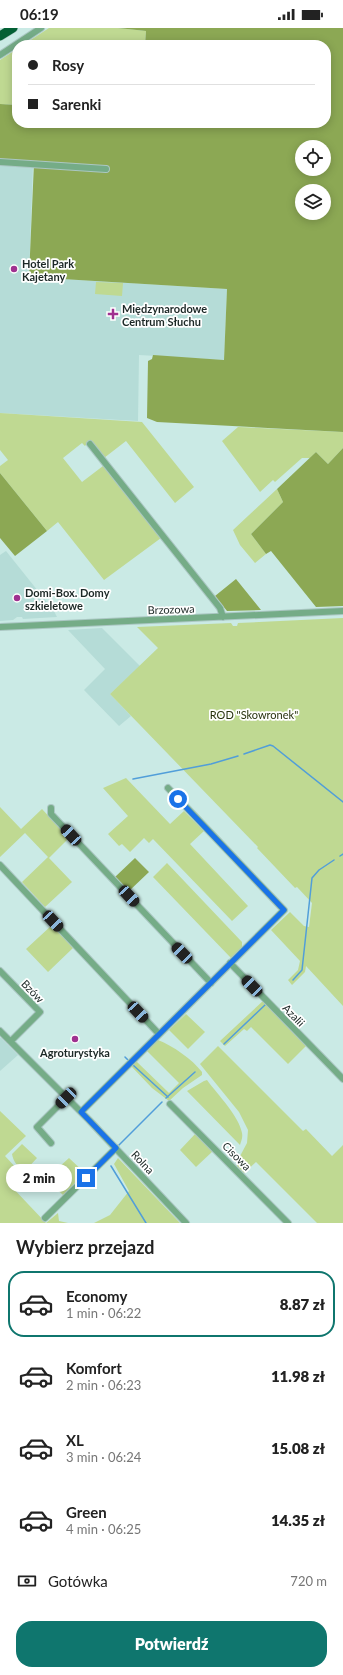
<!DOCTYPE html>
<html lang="pl">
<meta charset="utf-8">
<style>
:root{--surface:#fff;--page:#f6f6f6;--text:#222;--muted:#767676;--line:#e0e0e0;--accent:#0f766e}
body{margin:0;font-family:Lato,sans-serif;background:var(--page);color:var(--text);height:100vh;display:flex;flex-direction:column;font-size:15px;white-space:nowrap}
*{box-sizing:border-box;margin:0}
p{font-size:13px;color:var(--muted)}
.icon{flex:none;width:22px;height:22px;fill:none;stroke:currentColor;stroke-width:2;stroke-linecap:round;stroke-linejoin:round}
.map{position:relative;height:1195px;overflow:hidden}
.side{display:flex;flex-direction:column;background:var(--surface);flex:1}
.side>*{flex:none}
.top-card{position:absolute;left:12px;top:12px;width:319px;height:88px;border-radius:16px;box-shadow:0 2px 10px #0003;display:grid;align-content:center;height:88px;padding:0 16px;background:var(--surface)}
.buttons{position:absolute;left:295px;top:112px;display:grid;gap:8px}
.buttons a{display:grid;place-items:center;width:36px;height:36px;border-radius:50%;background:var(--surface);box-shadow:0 2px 10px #0003;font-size:20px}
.end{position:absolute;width:18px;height:18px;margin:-9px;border:5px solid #1a73e8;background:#fff;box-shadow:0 0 0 2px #fff}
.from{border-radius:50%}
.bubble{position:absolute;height:28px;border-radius:14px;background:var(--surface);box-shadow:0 2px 10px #0003;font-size:13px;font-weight:800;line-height:28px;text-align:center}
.car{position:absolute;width:12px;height:24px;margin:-12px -6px;border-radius:5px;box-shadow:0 0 3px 1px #0007;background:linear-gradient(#222 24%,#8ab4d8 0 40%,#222 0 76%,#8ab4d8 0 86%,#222 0)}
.top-card b{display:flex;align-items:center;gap:14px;height:38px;font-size:15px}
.top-card b+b{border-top:1px solid var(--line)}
.top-card i{width:10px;height:10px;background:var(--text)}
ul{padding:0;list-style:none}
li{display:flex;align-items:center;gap:12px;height:66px;margin:0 8px 6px;padding:0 8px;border:2px solid transparent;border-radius:16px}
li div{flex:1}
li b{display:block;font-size:15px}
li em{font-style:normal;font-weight:800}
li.selected{border-color:var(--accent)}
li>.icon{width:36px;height:36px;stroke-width:1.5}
h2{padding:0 16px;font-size:18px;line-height:48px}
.pay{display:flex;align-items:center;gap:10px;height:44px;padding:0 16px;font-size:15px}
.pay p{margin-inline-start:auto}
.primary-button{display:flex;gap:8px;margin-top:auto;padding:8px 16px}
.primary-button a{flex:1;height:46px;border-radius:16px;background:var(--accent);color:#fff;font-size:16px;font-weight:800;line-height:46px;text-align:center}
.status{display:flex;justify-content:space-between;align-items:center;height:28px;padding:0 20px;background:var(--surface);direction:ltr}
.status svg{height:11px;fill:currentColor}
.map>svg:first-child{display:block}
.built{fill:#b5dcd7}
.green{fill:#bfd992}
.forest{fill:#8ca854;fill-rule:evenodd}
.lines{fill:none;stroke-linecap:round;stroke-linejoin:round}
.stream{stroke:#519ed9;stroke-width:1.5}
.minor-casing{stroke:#abc7c3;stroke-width:8}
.highway-casing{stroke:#abc7c3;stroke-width:10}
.minor{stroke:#75ac87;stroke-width:6}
.highway{stroke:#036034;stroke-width:9}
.route{stroke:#1a73e8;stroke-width:5}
.poi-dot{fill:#9f3190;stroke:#fff;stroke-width:1.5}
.labels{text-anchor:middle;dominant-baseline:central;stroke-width:3.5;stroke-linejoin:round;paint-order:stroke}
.poi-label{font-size:11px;font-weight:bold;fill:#1c2826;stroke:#fff;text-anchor:start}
.street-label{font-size:11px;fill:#1c2826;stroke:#fff}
.park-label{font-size:11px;fill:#27320e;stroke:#fff}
</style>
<div class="status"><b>06:19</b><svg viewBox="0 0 49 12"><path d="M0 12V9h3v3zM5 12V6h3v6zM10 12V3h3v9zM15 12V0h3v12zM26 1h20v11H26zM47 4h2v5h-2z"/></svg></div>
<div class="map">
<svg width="343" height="1195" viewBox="0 0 343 1195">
<rect width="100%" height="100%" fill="#caeae5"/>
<!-- built -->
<path class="built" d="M0,135L33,138L29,249L227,261L224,332L139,327L138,393L0,385Z
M6,523L54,583L57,589L23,591L22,589H17L13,592L0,593V527Z
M102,600L140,638L110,666L131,688L119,698L84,662L105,641L68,602Z
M1,1010L18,1027L0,1043V1010Z"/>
<!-- green -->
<path class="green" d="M49,0H118L146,3L145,17H23Z
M17,21V77L0,76V32Z
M96,254L123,255L122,268L95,266Z
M0,385L142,394L194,459L175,475L126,413L104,430L94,416L89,413L85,418L82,415L63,430L82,454L103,438L161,510L104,552L58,494L47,503L0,445V438L8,432L0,422Z
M238,399L343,404V420L328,436L316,424L310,430H302L275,454L273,452L260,464L222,413Z
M277,461L283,474L251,506L266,526L255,535L240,517L233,502Z
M343,590V978L306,938L305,944L292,957L288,952L298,942L300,933L271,902L290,884L304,898L309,899L312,875L297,859L295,860L257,820L258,819L110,666L158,620L137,599L231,595L233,598H237L238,595Z
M126,750L170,796L184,783L204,803L190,816L248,878L232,893L153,811L149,815L144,810L130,824L122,816L119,818L108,806L128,788L103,760Z
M0,779L21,801L42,781L69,810L49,830L72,854L45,879L22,854L48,829L25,805L0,829Z
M167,835L242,914V919L231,930L153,849Z
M52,897L73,920L48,944L26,921Z
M264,972L273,981L272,983L306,1018L288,1036L251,999L247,1003L244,1001L225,1018L220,1013Z
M186,986L205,1004L188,1021L169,1002Z
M158,1012C173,1018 192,1031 202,1044V1047L183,1060L169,1073L152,1060L131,1038L136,1033L169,1065L179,1055L147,1023Z
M218,1018L303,1103L306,1101L332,1128L343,1117V1195H317L256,1134L244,1145L237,1138L239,1130L247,1115L248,1102L239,1084L200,1036Z
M207,1052C218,1067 239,1088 242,1105C243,1110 241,1113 240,1117L187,1063L204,1053Z
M0,1083L26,1108L5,1128L19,1143L21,1147L10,1157L46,1195L58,1185L59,1193L68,1195H0Z
M196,1105L213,1123L196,1139L180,1122Z
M22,1116L37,1130L25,1143C18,1140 13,1133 12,1126Z
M69,1130L85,1145L63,1167L46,1151Z
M118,1130L180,1195H94L110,1187L129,1163L114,1136Z"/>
<!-- forest -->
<path class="forest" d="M118,0H343V404L157,394L147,390L148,333L152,331L153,327L224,332L227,261L29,249L34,135L0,133V76L17,77V95H326V17H145L146,3ZM302,119H324V141H302ZM302,163H324V185H302Z
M343,420V578L316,579L271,523L266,526L251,506L283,474L277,461L316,424L328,436Z
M0,445L47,503L15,528L0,510Z
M236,551L261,582L227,583L215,568Z
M135,830L149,844L128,864L115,849Z"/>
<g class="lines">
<!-- stream -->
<path class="stream" d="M244,726L270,717L273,718L343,774
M133,751L211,736L238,728
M340,828L343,826
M293,952L302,942L312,850L319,842L334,832
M224,1016L265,977
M125,1029L128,1032
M133,1037L168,1069
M166,1070L195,1044
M119,1117L162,1074
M111,1138L146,1195"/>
<defs>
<path id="minor" d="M0,27L41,0
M0,134L106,141
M90,416L220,580L223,589
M0,599L343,583
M51,780V786L211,955
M0,837L159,1006
M230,935L343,1051
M0,943L40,984L11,1013
M0,1003L89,1092L186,1195
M170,1076L288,1195
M81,1084L284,882L168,760
M51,1115L37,1099L66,1070
M45,1190L116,1120"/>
<path id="highway" d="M0,8L13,0"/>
</defs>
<!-- minor casing -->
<use href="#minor" class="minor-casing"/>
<!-- highway casing -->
<use href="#highway" class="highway-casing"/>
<!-- minor -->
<use href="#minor" class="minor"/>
<!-- highway -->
<use href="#highway" class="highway"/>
</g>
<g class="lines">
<!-- route -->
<path class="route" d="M86,1150L116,1120L81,1084L284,882L178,771"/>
</g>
<!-- markers -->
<g class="poi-dot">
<circle cx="14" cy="241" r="4"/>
<path d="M111 280h4v4h4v4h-4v4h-4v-4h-4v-4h4z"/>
<circle cx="17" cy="570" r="4"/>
<circle cx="75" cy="1011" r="4"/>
</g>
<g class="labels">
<!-- poi labels -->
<g class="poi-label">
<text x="22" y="235">Hotel Park<tspan x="22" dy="13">Kajetany</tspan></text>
<text x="122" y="280">Międzynarodowe<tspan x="122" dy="13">Centrum Słuchu</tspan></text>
<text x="25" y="564">Domi-Box. Domy<tspan x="25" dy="13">szkieletowe</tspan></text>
<text x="75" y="1024" text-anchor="middle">Agroturystyka</text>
</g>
<!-- street labels -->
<g class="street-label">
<text transform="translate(171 581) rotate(-2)">Brzozowa</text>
<text transform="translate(33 963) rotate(46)">Bzów</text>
<text transform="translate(294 987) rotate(46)">Azalii</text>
<text transform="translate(237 1128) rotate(45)">Cisowa</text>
<text transform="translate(143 1134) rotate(47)">Rolna</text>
</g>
<!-- park labels -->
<g class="park-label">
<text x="254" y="686">ROD "Skowronek"</text>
</g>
</g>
</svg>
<div class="buttons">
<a><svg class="icon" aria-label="locate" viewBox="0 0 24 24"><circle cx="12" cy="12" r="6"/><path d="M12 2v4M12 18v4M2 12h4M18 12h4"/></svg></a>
<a><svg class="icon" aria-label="layers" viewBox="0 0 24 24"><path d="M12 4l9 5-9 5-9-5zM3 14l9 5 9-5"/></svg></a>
</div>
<i class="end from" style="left:178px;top:771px"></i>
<i class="end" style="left:86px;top:1150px"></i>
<div class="bubble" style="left:6px;top:1136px;width:66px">2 min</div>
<i class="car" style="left:71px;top:807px;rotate:317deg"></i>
<i class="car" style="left:129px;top:868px;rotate:137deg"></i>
<i class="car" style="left:53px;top:893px;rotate:137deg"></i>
<i class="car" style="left:182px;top:925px;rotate:316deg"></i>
<i class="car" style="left:252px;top:958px;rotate:316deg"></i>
<i class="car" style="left:138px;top:984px;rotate:137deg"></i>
<i class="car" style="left:66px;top:1070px;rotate:225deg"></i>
<div class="top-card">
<b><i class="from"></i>Rosy</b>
<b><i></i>Sarenki</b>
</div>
</div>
<section class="side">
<h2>Wybierz przejazd</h2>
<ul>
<li class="selected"><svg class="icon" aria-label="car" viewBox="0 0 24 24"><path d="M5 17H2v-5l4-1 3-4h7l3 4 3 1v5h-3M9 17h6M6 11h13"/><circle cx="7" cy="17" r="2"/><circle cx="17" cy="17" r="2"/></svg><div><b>Economy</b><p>1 min · 06:22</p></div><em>8.87 zł</em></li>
<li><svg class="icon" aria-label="car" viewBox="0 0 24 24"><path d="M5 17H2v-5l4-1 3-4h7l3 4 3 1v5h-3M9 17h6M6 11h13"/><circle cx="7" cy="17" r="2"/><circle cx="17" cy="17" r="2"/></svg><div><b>Komfort</b><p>2 min · 06:23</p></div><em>11.98 zł</em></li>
<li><svg class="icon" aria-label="car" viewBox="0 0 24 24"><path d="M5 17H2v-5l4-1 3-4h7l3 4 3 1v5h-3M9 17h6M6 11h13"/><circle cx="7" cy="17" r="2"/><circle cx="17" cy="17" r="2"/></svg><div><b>XL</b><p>3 min · 06:24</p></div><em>15.08 zł</em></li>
<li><svg class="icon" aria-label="car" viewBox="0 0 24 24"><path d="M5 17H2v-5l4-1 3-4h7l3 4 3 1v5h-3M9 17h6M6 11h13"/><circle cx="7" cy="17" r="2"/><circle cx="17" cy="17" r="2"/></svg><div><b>Green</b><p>4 min · 06:25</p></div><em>14.35 zł</em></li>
</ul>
<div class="pay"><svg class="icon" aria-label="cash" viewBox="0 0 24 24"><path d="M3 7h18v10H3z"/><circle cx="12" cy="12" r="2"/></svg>Gotówka<p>720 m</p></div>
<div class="primary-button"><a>Potwierdź</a></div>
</section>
